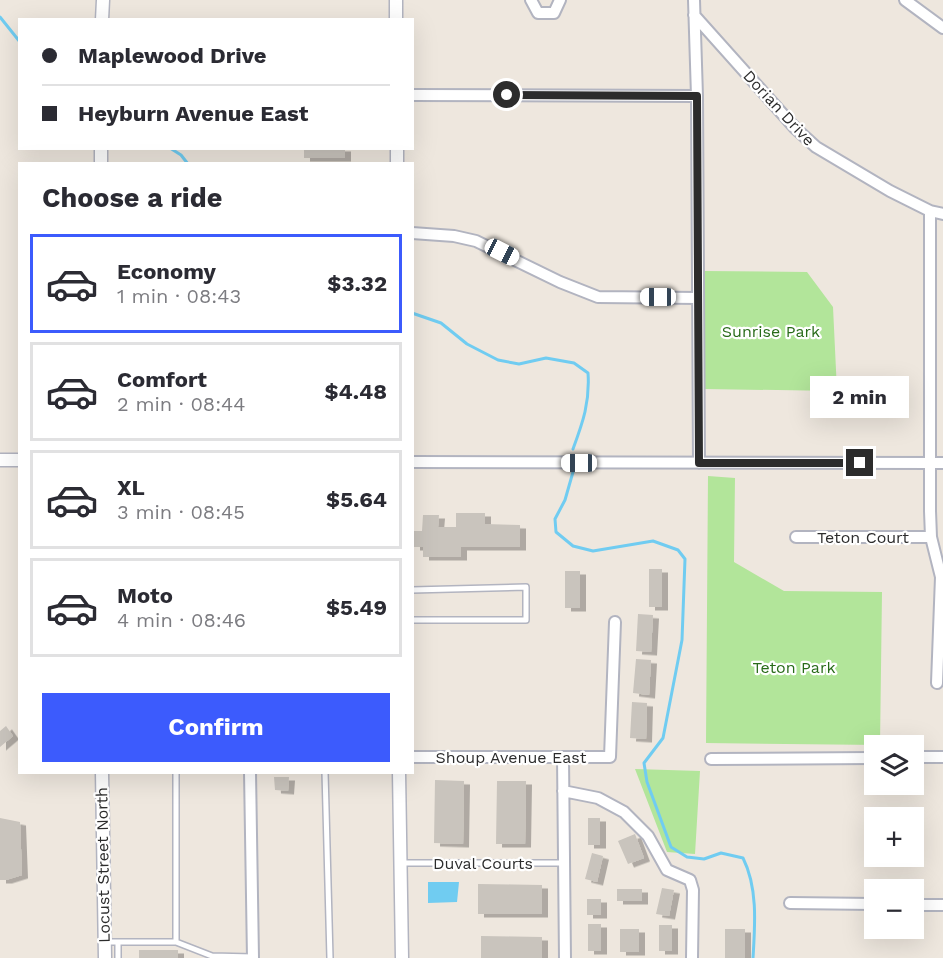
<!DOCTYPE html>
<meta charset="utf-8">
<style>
:root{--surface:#fff;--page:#f2f2f3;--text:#2b2b33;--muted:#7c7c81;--line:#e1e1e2;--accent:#3c5bfd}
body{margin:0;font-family:"Work Sans",sans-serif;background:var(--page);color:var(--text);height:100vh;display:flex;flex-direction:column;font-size:22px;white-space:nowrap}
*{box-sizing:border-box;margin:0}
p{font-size:20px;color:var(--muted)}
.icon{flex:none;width:33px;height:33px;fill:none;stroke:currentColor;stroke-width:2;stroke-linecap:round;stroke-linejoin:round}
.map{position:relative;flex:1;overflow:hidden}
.panel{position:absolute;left:18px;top:162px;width:396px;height:612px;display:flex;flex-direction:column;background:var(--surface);border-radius:0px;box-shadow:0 6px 24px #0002}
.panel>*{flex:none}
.hud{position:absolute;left:18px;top:18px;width:396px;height:132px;border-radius:0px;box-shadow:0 6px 24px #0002;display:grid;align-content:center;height:132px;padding:0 24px;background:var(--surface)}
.controls{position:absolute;left:864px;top:735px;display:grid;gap:12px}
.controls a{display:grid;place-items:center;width:60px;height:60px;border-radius:0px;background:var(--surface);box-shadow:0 6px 24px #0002;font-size:30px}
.end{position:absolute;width:27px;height:27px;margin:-14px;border:8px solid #2c2c2c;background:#fff;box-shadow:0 0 0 3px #fff}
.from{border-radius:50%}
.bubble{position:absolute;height:42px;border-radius:0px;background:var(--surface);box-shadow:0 6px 24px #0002;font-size:20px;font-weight:700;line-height:42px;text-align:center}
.car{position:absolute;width:18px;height:36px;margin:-18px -9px;border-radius:8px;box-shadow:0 0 4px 2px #0007;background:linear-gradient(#fff 24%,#345 0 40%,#fff 0 76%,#345 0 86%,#fff 0)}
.hud b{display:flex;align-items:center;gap:21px;height:57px;font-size:22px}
.hud b+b{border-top:2px solid var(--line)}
.hud i{width:15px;height:15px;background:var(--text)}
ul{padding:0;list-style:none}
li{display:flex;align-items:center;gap:18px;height:99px;margin:0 12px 9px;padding:0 12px;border:3px solid var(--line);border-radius:0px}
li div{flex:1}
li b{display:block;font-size:22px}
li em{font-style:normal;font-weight:700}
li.selected{border-color:var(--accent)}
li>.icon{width:54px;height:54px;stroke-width:1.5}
h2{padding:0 24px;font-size:27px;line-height:72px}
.cta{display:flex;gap:12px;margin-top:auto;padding:12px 24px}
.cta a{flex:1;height:69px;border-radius:0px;background:var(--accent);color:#fff;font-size:24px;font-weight:700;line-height:69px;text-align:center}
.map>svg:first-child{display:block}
.green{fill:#b2e59a}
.water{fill:#70ccf1}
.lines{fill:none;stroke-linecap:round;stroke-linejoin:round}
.stream{stroke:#70ccf1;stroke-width:3}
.building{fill:#c9c4bd;filter:url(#shadow)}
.service-casing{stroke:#b2b4c0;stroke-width:8}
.minor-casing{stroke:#b2b4c0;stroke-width:14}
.tertiary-casing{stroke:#b2b4c0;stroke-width:15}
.service{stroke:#fff;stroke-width:5}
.minor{stroke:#fff;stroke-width:10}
.tertiary{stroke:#fff;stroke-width:12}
.route{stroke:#2c2c2c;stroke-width:8}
.labels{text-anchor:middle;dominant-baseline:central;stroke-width:4.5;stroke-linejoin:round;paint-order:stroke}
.street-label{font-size:16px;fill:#2c2c2c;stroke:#fff}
.park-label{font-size:16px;fill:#286b19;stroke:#fff}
</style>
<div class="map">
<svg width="943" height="958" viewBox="0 0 943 958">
<defs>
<filter id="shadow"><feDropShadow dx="6" dy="3.5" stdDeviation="0" flood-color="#0004"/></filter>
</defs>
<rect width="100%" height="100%" fill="#eee7de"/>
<!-- green -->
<path class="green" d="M704,271L807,272L833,307L837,391L705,389Z
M708,476L735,478L734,562L784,591L882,592L880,745L706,743Z
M635,769L700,771L695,854L667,852Z"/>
<!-- water -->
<path class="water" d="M428,882H459L457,902L428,903Z"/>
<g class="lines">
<!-- stream -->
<path class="stream" d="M0,17L20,42
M170,148L181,155L188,164
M412,313L441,323L467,344L498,360L519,364L546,358L574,363L588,373C590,402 583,422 573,449
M573,472L565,500L555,519L556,532L573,546L593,551L653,541L678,550L685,559L682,640L663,738L644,763L647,782L671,847L687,857L704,859L721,853L743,858C758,888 755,925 753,958"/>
</g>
<!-- building -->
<path class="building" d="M304,148H345V158H304Z
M456,513H485V524L520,525V547H461V557H423V547H414V531H422L423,515H439L438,527H456Z
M649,569H662V607H649Z
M565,571H580V608H565Z
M638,614L653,615L651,652L636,651Z
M636,659L651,660L649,695L633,693Z
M632,702L647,703L646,739L630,738Z
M6,726L13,736L0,747V731Z
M274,777H289L288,791L275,790Z
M435,780L464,781L463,844L434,843Z
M497,781H526L525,844H496Z
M0,818L20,822L22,875L6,880H0Z
M588,818H600V845H588Z
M635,834L644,858L628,864L618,841Z
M592,853L603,856L597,882L585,879Z
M478,884L542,885V914H478Z
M662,888L674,890L669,916L656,914Z
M617,889H642V901H617Z
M587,899H601V915H587Z
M588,924H601V951H588Z
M659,925H672V951H659Z
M620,929H639V952H620Z
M725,929H745V958H725Z
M481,936L542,937V958H481Z
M139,950H178V958H139Z"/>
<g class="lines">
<defs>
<path id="service" d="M412,590L526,587V620H412
M176,772V942
M325,772L330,958
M402,863H564
M105,942H176L212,956L253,957
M118,942V958"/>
<path id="minor" d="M531,0L538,13H554L560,0
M694,0L697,96L699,463
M905,0L943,28
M694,15L795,128L816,147L890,191L930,211L943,214
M412,95L697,96
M930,211V511L931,537L941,577L937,683
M412,233L454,236L476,241L560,282L598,297L698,298
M412,462L943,463
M796,537H931
M412,757H610L615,622
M563,757L565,958
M914,757H943
M711,759L874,758
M250,772L253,958
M563,791L598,798L624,812L648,836L667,870L690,880L693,890L692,958
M790,903L874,904
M914,905H943"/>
<path id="tertiary" d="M396,0V20
M102,20L103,0
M101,148V164
M397,148V164
M0,460H20
M102,772L105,958
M399,772L402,958"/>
</defs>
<!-- service casing -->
<use href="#service" class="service-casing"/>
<!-- minor casing -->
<use href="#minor" class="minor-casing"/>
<!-- tertiary casing -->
<use href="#tertiary" class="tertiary-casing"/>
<!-- service -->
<use href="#service" class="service"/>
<!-- minor -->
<use href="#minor" class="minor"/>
<!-- tertiary -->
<use href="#tertiary" class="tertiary"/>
</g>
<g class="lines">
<!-- route -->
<path class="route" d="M507,95L697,96L699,463H860"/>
</g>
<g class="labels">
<!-- street labels -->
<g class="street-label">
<text transform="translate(779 108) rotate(47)">Dorian Drive</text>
<text x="863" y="537">Teton Court</text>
<text x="511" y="757">Shoup Avenue East</text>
<text x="483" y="863">Duval Courts</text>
<text transform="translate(103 865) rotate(-91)">Locust Street North</text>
</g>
<!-- park labels -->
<g class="park-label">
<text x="771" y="331">Sunrise Park</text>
<text x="794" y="667">Teton Park</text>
</g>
</g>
</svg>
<div class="controls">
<a><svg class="icon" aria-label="layers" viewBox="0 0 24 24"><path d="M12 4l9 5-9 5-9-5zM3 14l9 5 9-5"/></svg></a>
<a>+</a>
<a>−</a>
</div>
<i class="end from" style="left:507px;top:95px"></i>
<i class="end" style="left:860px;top:463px"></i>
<div class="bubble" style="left:810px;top:376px;width:99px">2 min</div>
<i class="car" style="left:502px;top:252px;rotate:117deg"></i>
<i class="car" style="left:658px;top:297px;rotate:270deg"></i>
<i class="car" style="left:579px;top:463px;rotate:270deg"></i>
<div class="hud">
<b><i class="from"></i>Maplewood Drive</b>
<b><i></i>Heyburn Avenue East</b>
</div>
<section class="panel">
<h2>Choose a ride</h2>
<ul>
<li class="selected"><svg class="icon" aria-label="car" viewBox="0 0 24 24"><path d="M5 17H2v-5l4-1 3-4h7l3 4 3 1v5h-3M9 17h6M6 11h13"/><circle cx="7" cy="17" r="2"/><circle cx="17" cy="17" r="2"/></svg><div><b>Economy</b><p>1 min · 08:43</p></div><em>$3.32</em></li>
<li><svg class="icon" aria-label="car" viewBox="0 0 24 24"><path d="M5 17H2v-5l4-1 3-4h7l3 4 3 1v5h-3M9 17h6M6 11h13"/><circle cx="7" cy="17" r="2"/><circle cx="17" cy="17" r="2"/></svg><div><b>Comfort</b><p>2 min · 08:44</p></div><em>$4.48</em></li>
<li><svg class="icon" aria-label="car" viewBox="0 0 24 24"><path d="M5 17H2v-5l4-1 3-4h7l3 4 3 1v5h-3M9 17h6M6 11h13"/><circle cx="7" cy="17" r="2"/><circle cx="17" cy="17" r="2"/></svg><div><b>XL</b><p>3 min · 08:45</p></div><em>$5.64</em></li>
<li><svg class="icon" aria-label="car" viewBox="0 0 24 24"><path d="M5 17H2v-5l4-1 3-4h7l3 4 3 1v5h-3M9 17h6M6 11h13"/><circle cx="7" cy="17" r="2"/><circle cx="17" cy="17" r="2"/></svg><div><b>Moto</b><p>4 min · 08:46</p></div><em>$5.49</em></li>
</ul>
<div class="cta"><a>Confirm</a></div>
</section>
</div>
